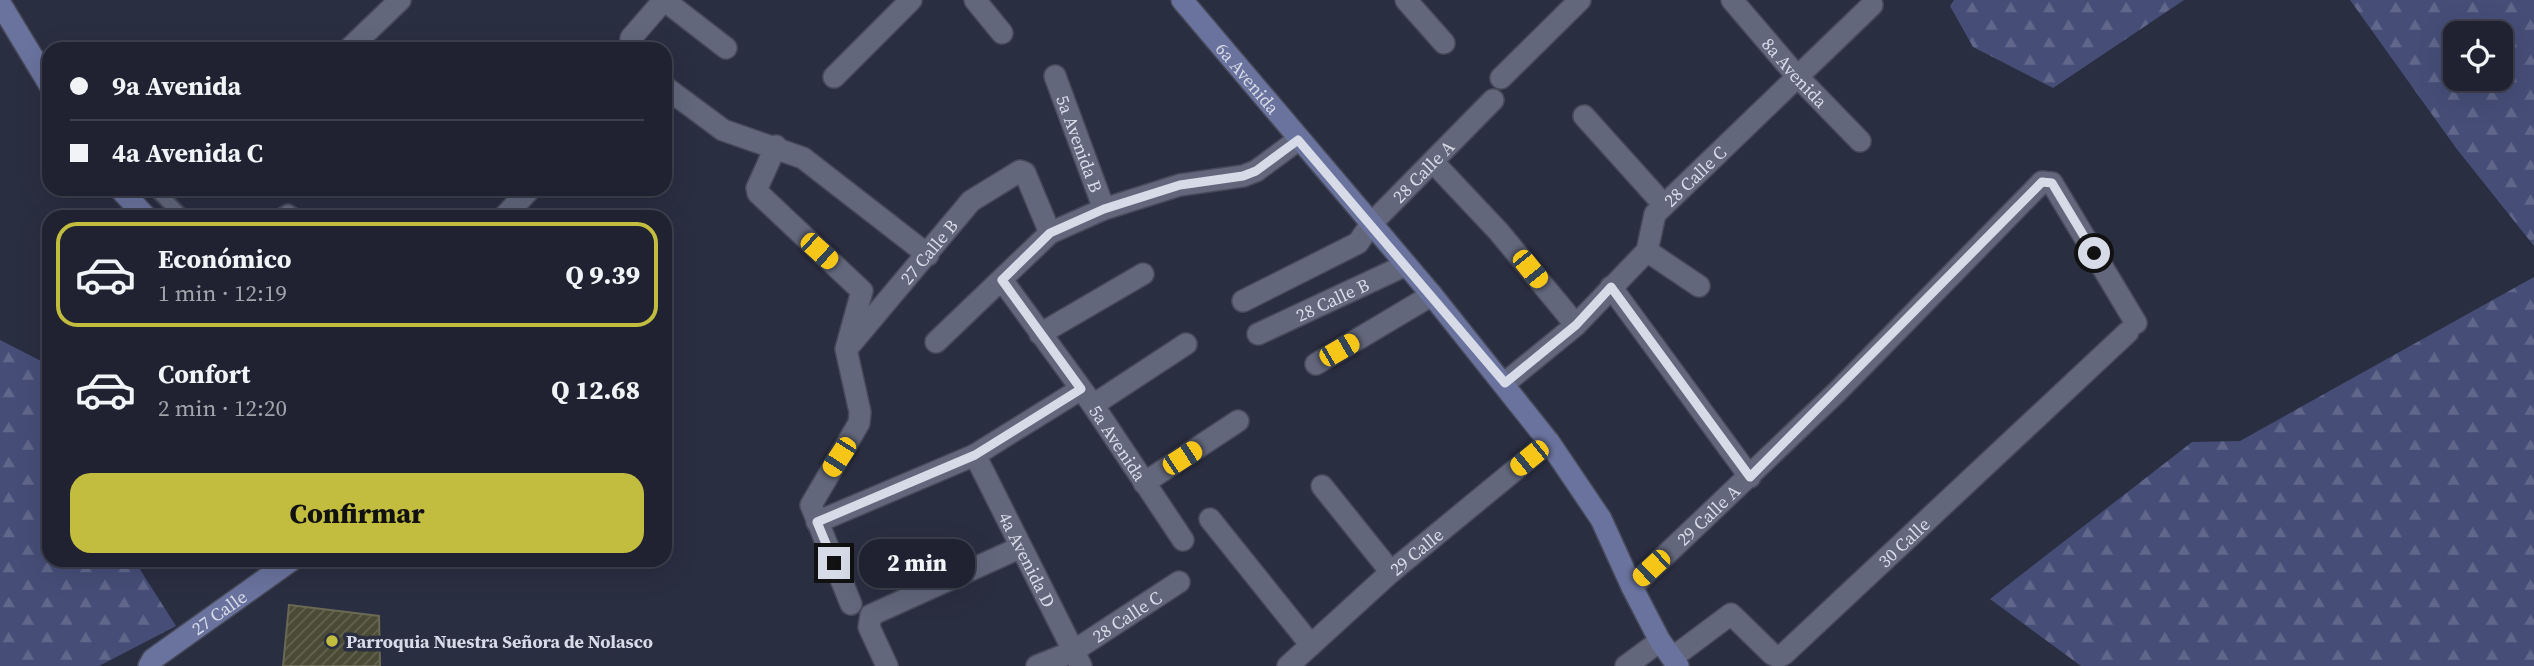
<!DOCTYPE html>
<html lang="es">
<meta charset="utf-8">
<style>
:root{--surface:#202231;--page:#2d2f3d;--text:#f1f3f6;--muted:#a2a4ab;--line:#3d3f4d;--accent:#c2bd3f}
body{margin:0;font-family:"Source Serif 4",serif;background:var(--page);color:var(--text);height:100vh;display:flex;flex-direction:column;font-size:26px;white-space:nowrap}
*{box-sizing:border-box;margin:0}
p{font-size:23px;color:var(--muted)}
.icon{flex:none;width:38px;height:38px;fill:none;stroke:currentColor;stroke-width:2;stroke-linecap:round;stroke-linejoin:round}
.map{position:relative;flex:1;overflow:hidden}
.details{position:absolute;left:42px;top:210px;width:630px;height:357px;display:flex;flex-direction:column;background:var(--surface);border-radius:21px;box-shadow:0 7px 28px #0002,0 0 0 2px var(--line)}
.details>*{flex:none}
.hud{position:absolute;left:42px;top:42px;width:630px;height:154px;border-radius:21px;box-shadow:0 7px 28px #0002,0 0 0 2px var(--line);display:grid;align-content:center;height:154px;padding:0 28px;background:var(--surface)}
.controls{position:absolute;left:2443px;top:21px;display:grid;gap:14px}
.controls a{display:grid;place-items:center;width:70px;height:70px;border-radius:14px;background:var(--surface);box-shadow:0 7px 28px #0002,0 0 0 2px var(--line);font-size:35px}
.end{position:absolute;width:32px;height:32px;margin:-16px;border:9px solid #d7dbe7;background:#111;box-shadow:0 0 0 4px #111}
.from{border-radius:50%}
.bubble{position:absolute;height:49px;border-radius:21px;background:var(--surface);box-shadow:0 7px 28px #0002,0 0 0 2px var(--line);font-size:23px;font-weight:800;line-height:49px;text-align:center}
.car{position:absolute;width:21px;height:42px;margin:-21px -10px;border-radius:9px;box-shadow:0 0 5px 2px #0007;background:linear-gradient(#f5c518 24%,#345 0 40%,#f5c518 0 76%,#345 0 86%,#f5c518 0)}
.hud b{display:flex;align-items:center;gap:24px;height:66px;font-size:26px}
.hud b+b{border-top:2px solid var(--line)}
.hud i{width:18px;height:18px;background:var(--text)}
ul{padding:12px 0 0;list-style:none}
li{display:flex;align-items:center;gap:21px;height:105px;margin:0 14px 10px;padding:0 14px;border:4px solid transparent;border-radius:21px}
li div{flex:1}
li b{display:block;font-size:26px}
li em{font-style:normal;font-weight:800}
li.on{border-color:var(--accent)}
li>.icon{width:63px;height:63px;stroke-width:1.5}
.button{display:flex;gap:14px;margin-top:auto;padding:14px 28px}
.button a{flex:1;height:80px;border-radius:21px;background:var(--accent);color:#111;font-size:28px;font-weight:800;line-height:80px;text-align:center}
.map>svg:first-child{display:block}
.forest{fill:url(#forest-firs);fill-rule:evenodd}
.building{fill:url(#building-hatch);stroke:#6a6a54;stroke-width:2}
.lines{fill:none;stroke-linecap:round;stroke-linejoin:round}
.lane-casing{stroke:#464959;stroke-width:16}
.street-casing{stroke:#464959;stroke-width:24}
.secondary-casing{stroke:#464959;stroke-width:24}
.lane{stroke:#62677c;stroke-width:12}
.street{stroke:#62677c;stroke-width:21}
.secondary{stroke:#6a739e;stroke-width:21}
.route{stroke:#d7dbe7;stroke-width:9}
.poi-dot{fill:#c2bd3f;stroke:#2a2e41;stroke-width:2.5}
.labels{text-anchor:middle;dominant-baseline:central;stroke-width:7;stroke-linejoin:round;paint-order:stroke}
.street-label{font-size:18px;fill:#d7dbe7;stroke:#2a2e41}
.poi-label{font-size:18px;font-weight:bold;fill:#d7dbe7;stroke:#2a2e41;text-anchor:start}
</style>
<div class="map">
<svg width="2534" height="666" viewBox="0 0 2534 666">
<defs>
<pattern id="forest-firs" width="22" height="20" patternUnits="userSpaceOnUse" patternTransform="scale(1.75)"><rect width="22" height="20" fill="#464e78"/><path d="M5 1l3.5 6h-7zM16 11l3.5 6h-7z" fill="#60678b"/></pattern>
<pattern id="building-hatch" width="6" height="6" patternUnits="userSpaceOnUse" patternTransform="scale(1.75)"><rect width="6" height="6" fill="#4a4a35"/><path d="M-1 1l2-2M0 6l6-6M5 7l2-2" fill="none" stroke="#636452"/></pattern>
</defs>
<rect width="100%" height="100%" fill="#2a2e41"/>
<!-- forest -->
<path class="forest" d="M1954,0H2184L2053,88L1973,47L1950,6Z
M2350,0H2534V246L2456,148ZM2501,33V79H2455V33Z
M2534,277V666H2081L1990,599L2192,442L2240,441Z
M0,340L49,365V560H134L176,626L99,666H0Z"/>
<!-- building -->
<path class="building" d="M289,605L379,616L380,666H283Z"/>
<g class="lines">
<defs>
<path id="lane" d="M155,189L183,217
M277,217L288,211L298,217"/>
<g id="street">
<path d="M664,0L726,48"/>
<path d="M975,0L1002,33"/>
<path d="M1406,0L1444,43"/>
<path id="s1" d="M1732,0L1796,75L1860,141"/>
<path d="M349,49L400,0"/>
<path d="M631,49V38L664,0"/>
<path id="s2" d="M1055,76L1104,209"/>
<path d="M834,77L911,0"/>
<path d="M1501,78L1580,0"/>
<path d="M665,87L723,130L803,158L928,255"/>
<path d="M1584,116L1664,205"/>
<path d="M776,146L757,188L758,193L862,291L846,349L860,412L859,423L811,505L851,604"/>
<path d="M1434,163L1499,232L1576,325"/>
<path d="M504,217L530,189"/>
<path d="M1647,251L1699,286"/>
<path id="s3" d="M1002,280L1093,405L1183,540"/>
<path d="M1611,287L1750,477"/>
<path id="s4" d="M1243,301L1358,243L1371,224L1493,100"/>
<path d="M1040,334L1143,274"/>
<path id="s5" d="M1258,334L1406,265"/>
<path d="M936,342L1050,233L1104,209L1180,185L1243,176L1256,171L1298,140"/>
<path id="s6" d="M850,345L971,201L1020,171L1025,173L1050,233"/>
<path d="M1316,364L1432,295"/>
<path id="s7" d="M1505,383L1576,325L1647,251L1655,214L1872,5"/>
<path d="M1093,405L1186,344"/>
<path id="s8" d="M975,455L1081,666"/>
<path d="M1144,483L1238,421"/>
<path d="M1322,486L1391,572"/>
<path d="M1210,519L1311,645"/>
<path d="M817,522L975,455L1081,389"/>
<path id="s9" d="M1632,587L1837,392L2042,182L2052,183L2136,323"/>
<path id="s10" d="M1672,658L1731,614L1772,654L1778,657L1784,654L2128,332"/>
<path d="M887,666L869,627L871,615L1019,548"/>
<path id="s11" d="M1037,666L1072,652L1179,582"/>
<path id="s12" d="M1288,666L1391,572L1549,442"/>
<path d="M1626,666L1660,641"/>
</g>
<g id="secondary">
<path id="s13" d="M1182,0L1432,295L1549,442L1601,519L1632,587L1660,641L1678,666"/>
<path d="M0,3L49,84"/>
<path d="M120,189L146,217"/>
<path id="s14" d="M149,666L153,659L292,560"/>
</g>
</defs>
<!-- lane casing -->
<use href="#lane" class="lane-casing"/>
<!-- street casing -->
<use href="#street" class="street-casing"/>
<!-- secondary casing -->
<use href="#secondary" class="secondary-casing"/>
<!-- lane -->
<use href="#lane" class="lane"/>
<!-- street -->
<use href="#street" class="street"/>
<!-- secondary -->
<use href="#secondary" class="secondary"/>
</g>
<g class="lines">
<!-- route -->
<path class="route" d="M834,563L817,522L975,455L1081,389L1002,280L1050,233L1104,209L1180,185L1243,176L1256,171L1298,140L1505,383L1576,325L1611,287L1750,477L2042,182L2052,183L2094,253"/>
</g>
<!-- markers -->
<circle class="poi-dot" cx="332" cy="641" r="7"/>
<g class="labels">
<!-- street labels -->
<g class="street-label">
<text stroke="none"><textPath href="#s1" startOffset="96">8a Avenida</textPath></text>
<text stroke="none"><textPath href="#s13" startOffset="102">6a Avenida</textPath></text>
<text stroke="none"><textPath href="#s2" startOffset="72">5a Avenida B</textPath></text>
<text stroke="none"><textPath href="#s4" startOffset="226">28 Calle A</textPath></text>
<text stroke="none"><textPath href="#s7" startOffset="287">28 Calle C</textPath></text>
<text stroke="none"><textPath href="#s6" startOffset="122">27 Calle B</textPath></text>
<text stroke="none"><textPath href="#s5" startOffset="82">28 Calle B</textPath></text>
<text stroke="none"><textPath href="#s3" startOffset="200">5a Avenida</textPath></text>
<text stroke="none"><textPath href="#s9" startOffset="105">29 Calle A</textPath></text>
<text stroke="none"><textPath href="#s10" startOffset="308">30 Calle</textPath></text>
<text stroke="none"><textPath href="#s12" startOffset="172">29 Calle</textPath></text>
<text stroke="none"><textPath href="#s8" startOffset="117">4a Avenida D</textPath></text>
<text stroke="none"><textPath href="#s14" startOffset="89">27 Calle</textPath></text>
<text stroke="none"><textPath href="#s11" startOffset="103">28 Calle C</textPath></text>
</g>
<!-- poi labels -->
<g class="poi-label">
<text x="346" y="641">Parroquia Nuestra Señora de Nolasco</text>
</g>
</g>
</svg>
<div class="controls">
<a><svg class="icon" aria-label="locate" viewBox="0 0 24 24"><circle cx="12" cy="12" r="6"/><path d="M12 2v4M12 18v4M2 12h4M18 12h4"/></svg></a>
</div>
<i class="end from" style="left:2094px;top:253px"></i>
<i class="end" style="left:834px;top:563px"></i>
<div class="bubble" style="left:859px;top:539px;width:116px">2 min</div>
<i class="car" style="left:819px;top:251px;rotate:132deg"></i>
<i class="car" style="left:1530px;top:269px;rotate:141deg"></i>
<i class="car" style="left:1339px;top:350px;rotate:60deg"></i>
<i class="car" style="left:839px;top:457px;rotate:213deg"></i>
<i class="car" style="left:1182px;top:458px;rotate:57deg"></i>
<i class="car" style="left:1529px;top:458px;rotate:231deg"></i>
<i class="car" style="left:1651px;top:568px;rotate:227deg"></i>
<div class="hud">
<b><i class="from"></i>9a Avenida</b>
<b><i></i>4a Avenida C</b>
</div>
<section class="details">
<ul>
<li class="on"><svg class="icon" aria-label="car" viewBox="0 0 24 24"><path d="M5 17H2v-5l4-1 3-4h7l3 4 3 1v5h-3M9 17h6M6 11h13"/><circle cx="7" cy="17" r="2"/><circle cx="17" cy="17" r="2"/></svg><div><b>Económico</b><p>1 min · 12:19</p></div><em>Q 9.39</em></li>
<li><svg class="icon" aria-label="car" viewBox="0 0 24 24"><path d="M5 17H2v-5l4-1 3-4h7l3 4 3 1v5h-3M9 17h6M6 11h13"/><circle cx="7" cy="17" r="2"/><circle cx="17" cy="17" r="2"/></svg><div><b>Confort</b><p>2 min · 12:20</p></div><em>Q 12.68</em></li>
</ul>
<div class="button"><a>Confirmar</a></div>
</section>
</div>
